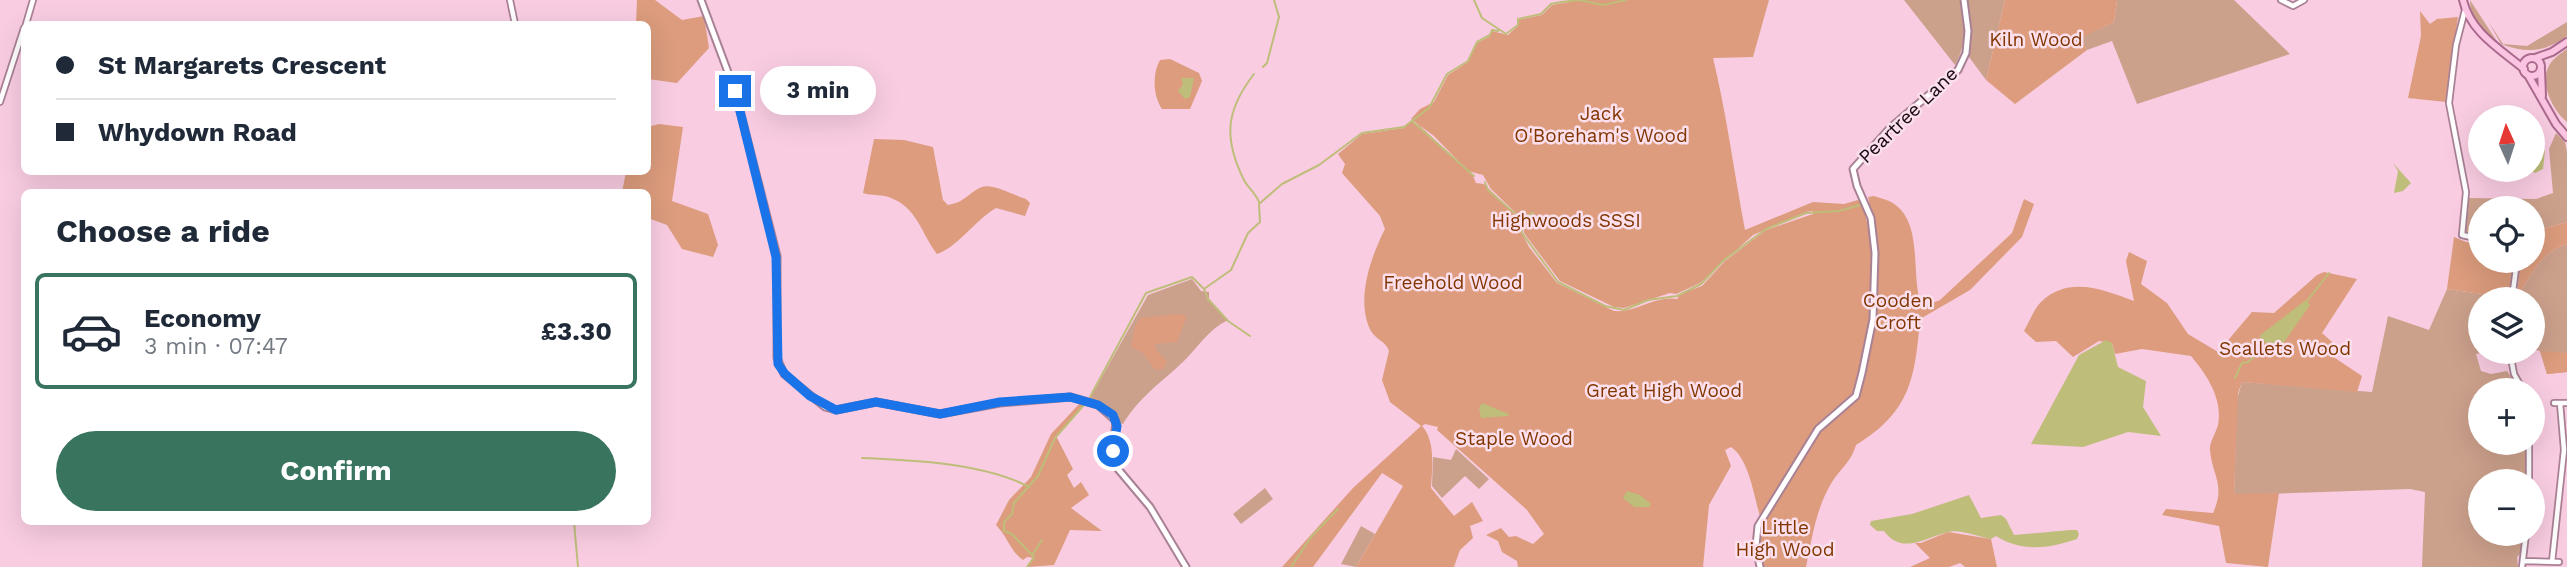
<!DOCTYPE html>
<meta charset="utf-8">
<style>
:root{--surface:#fff;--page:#f2f2f3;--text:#1f2937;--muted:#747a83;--line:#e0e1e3;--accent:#39745f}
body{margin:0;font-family:"Work Sans",sans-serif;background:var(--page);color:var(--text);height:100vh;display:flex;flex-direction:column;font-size:26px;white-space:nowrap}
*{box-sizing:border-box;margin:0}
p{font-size:23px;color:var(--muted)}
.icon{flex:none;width:38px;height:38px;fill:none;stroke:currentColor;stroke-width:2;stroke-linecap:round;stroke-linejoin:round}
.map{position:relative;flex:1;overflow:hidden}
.sheet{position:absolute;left:21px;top:189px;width:630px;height:336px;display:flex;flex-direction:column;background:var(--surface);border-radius:10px;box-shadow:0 7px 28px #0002}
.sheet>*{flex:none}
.hud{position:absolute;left:21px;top:21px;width:630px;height:154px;border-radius:10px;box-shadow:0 7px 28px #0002;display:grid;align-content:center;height:154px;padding:0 35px;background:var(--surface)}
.needle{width:46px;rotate:357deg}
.buttons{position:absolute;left:2468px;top:105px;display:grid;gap:14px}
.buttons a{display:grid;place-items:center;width:77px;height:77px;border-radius:50%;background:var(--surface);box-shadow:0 7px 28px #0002;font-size:35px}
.end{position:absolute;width:32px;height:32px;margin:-16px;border:9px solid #1a73e8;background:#fff;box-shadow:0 0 0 4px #fff}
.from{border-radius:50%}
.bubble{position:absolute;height:49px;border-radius:24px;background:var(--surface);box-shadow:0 7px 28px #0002;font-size:23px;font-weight:700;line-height:49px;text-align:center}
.hud b{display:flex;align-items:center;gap:24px;height:66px;font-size:26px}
.hud b+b{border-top:2px solid var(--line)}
.hud i{width:18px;height:18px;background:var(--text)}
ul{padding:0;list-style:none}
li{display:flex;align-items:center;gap:21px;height:116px;margin:0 14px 10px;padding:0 21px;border:4px solid transparent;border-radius:10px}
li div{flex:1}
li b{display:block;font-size:26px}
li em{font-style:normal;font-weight:700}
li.active{border-color:var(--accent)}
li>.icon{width:63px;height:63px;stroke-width:1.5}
h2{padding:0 35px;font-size:32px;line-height:84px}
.button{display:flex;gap:14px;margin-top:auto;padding:14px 35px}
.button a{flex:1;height:80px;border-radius:42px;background:var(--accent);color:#fff;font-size:28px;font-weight:700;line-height:80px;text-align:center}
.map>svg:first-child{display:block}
.green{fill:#cca18c}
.forest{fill:#dc9c7d}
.water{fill:#bfbd7a}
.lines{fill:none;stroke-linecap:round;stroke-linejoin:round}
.stream{stroke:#bfbd7a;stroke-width:2}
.street-casing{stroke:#a98195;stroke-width:8}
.secondary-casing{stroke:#a98195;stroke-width:9}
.primary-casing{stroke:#aa6a8c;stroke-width:10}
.street{stroke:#fff;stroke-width:4.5}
.secondary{stroke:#fff;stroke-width:5}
.primary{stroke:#fbc5e2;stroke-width:6}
.route{stroke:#1a73e8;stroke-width:9}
.labels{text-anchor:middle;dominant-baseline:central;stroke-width:5;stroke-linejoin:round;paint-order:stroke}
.park-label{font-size:19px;fill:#813600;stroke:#fbdfec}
.street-label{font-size:19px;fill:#180911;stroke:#fbdfec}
</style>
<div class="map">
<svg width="2567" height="567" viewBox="0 0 2567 567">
<rect width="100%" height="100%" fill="#f9cce2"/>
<!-- green -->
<path class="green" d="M1904,0H1962C1965,23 1967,44 1955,65Z
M1966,0H2005L1986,80L1969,57L1971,30Z
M2117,0H2234L2290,54L2137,104L2112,41L2087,50L2079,38L2114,22Z
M2470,0L2498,43L2497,44L2471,15Z
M2488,21L2503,44L2527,46L2567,22V36C2545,52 2527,54 2501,44Z
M2567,49V122C2553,111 2538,82 2550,64C2554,58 2561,53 2567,49Z
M2556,133L2565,142L2567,152V222L2532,232V208H2480V236L2464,233L2469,198L2536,199L2553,193L2549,149Z
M2567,244V372L2547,374L2540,351L2532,349V299L2517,298C2529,278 2542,251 2567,244Z
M1192,279L1201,291L1209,292V299L1228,320C1209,329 1199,346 1184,361C1162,382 1139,397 1123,424L1119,423L1110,409L1090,398L1148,295Z
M2447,289L2510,298L2480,299V352H2487L2476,354L2481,371L2491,374L2507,371L2520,390H2480V443H2527V481H2480V534H2524L2522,552L2517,557L2518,567H2422L2425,492L2410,489L2234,495L2237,399L2242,382L2372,392L2388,316L2429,330Z
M1456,449L1489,479L1479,489L1465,476L1442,498L1432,486L1433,457L1451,460Z
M1265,488L1273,499L1241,524L1233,514Z
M1361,526L1375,534L1356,567L1341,564Z"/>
<!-- forest -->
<path class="forest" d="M637,0H655L682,20L704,16L709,48L677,83L648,79V24H636Z
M1579,0H1769L1753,57L1713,58C1727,116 1734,172 1745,230L1813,202L1844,204L1858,200L1863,203L1873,252L1870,324L1857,385L1854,394L1824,418L1812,433L1760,516C1754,496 1749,459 1731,447L1725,450L1731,466L1709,505L1703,567H1518L1517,561L1502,552L1498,541L1486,535L1501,528L1509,537L1516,536L1533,544L1544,534L1527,510L1437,430L1438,427L1425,424L1422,426C1436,441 1432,469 1431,488L1454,516L1472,502L1483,521L1470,526L1473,538L1460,550L1454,567H1356L1403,486L1382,473L1313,567H1282L1353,488L1421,426L1390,402L1382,380L1389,351C1386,341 1376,340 1371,331C1355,301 1371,256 1385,229L1380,216L1342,173L1345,164L1338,154L1362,134L1404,128L1411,121L1419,125L1473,176L1476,183L1484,184L1519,219L1518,226L1529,247L1557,283L1614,311C1636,313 1655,295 1677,299L1680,294L1702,286L1725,261L1766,230L1813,214V211L1806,212L1753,235L1700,283L1676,294L1670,293L1624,308L1614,307L1560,281L1524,233L1522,219L1491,189L1483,175L1468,171L1434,136L1411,119L1420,109L1434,102L1448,75L1468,62L1477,43L1489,37L1492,31L1508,35L1519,25L1518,20L1542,15L1552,5Z
M2005,0H2117L2114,22L2080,38L2087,50L2015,104L1986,80Z
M2420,11L2430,24L2437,19L2458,17L2446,102L2408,98L2421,36Z
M1170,59L1199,73L1202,81L1190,109H1162C1153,96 1152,74 1160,60Z
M659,124L683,127L672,201L708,214L718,245L713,257L682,249L667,225L648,218V192H622L626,172H648V127Z
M874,139L904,140L933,147L943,200L948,205C966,202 969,192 982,187C993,183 1015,196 1026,199L1030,203L1025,216L996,208C974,221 958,247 937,254C922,235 917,207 891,198C883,194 872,196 863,193Z
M1874,196C1879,198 1885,199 1889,201C1926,219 1909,276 1922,307L1940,300L2012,233L2024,199L2034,204L2022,237L1970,290L1920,319C1915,379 1910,412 1856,445C1851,462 1841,468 1832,482C1816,508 1812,538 1806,567H1763L1760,528L1819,430L1857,397L1876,295L1877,242L1868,197Z
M2567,222V244C2542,251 2529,278 2517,298L2520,261H2532V232Z
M2454,237L2466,242H2480V261H2514L2510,298L2447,289Z
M2129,252L2147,261L2141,284L2167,303L2188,334L2218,352L2252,312L2274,313L2317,275L2324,272L2357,279L2322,333L2332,342V356L2362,376L2357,392L2242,382L2238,393L2234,494L2279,493L2268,567L2226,563L2219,526L2162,515L2166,509L2213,513C2226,484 2212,476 2210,450C2209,443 2216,433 2218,425C2223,399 2207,375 2191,356L2142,349L2115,354L2112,343L2099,341L2073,357L2056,341L2036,342L2024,331C2029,322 2034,309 2041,302C2069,275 2104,290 2134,301L2126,261Z
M1179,314L1187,316L1177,342L1155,344L1156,350L1167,361L1163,369L1155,370L1143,353L1131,347L1135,326L1140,318Z
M2540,351L2567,353V372L2547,374Z
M1081,402L1085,403L1082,408L1056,436L1073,469L1067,475L1074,488L1081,482L1089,495L1071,508L1102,531L1070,530L1054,565L1027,567L1034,558L1027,557L1023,560C1011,552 1007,536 996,525L1009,500L1031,477L1051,434Z
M1948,532L1991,539L1997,567H1965L1960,563L1949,567H1910L1930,558L1915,543H1921Z"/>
<!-- water -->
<path class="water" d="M1181,78H1194L1190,97L1185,99L1178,91L1183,84Z
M2539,140L2545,151L2543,169L2535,173L2531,170L2532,145Z
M2393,163L2411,183L2403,191L2394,193L2398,171Z
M2306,300L2310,305L2278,351H2273L2259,336Z
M2106,340L2112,343L2118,367L2146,381L2143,407L2161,436L2128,432L2083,447L2031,444L2079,355Z
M1482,403L1509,414L1508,416L1481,418L1479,408Z
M1627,491L1640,495L1650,503V507H1634L1623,498Z
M1969,495L1981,518L2001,515L2006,519L2014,535L2070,530H2077L2079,534L2077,539C2049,548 2023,553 1996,536L1991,539C1979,537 1960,529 1948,532C1927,537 1902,556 1884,531H1877L1870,525L1871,521L1912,514Z"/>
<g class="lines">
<!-- stream -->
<path class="stream" d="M1474,0L1482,18L1506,34L1518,25V19L1541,14L1551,4L1561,2L1579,0L1603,5L1626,0
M1263,67L1267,63L1279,17L1274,0
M1254,74C1226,110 1223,138 1244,180C1248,188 1255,192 1259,202
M1412,121L1474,176
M1485,182L1488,190L1521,219L1522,233L1558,282L1605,306L1624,310L1648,300L1677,296L1701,284L1724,260L1766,229L1806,213L1839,211L1860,205
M1521,219L1533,213
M1204,289L1208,299L1228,321L1250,336
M2307,301L2329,273
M2235,378L2242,363L2248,362L2267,346
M1090,397L1146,293L1192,277L1204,289L1231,270L1248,233L1260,222L1259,204L1282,184L1319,165L1362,133L1404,127L1429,108L1447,74L1468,61L1477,42L1490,35L1492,30L1498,31
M862,458C912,460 984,463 1029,487
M574,522L578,567
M1033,554L1042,540
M1027,567L1034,557L1012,534L1004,531V522L1012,514L1014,503L1038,476L1055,438L1084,405
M1291,567L1311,537L1338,509"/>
<defs>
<path id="street" d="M510,0L515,24
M2281,0L2293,6L2304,0
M2465,10L2456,45L2449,103L2466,192L2462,235L2480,239
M26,24L33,0
M0,102L24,28
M2512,299L2517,261
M2510,352L2514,374L2523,390
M2554,403H2567
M2529,443V481
M2523,561L2559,562
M2552,562L2564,450L2560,403
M2522,567L2526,534"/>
<path id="secondary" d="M701,0L735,91L777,256V358L784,374L825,407L836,410L876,402L940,414L1000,403L1071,397L1098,405L1116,421L1113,451L1118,469L1150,507L1186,567
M1760,567L1756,546L1758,526L1818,429L1856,396L1862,373L1873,319L1875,253L1871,218L1857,186L1853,169L1890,128L1958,70L1966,53L1968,31L1964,0"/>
<path id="primary" d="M2463,0C2470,32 2500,49 2524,69
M2535,58L2552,52L2567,42
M2523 67a9 9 0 1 1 18 0a9 9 0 1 1-18 0Z
M2541,70L2542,96
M2528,75L2556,124L2567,137"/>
</defs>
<!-- street casing -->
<use href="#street" class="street-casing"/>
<!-- secondary casing -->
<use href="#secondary" class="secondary-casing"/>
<!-- primary casing -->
<use href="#primary" class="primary-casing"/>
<!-- street -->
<use href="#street" class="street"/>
<!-- secondary -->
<use href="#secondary" class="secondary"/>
<!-- primary -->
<use href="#primary" class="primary"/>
</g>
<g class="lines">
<!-- route -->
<path class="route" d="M735,91L776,257L778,364L785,374L810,396L836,410L876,402L940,414L1000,402L1070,397L1098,405L1113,415L1117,426L1113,451"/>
</g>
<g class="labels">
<!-- park labels -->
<g class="park-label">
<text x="2036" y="39">Kiln Wood</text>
<text x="1601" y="113">Jack<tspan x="1601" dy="22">O'Boreham's Wood</tspan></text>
<text x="1566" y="220">Highwoods SSSI</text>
<text x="1453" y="282">Freehold Wood</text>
<text x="1898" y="300">Cooden<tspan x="1898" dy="22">Croft</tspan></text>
<text x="2285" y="348">Scallets Wood</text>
<text x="1664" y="390">Great High Wood</text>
<text x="1514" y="438">Staple Wood</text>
<text x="1785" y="527">Little<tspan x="1785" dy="22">High Wood</tspan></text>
</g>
<!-- street labels -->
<g class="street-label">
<text transform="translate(1908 115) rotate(-44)">Peartree Lane</text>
</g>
</g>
</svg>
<div class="buttons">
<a><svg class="needle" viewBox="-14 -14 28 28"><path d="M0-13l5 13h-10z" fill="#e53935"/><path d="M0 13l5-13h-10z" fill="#747a83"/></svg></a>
<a><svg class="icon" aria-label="locate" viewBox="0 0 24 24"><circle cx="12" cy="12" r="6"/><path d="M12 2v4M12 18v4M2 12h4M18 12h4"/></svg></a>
<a><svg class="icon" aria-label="layers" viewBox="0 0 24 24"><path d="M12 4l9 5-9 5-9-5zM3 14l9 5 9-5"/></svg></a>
<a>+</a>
<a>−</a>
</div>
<i class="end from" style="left:1113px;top:451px"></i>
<i class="end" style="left:735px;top:91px"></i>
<div class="bubble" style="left:760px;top:66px;width:116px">3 min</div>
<div class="hud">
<b><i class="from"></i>St Margarets Crescent</b>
<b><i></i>Whydown Road</b>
</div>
<section class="sheet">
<h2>Choose a ride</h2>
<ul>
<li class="active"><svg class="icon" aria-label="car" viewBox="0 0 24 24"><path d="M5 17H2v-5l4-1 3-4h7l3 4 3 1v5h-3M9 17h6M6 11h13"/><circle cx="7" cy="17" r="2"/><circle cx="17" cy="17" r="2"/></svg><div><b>Economy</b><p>3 min · 07:47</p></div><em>£3.30</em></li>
</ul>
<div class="button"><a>Confirm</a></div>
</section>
</div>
